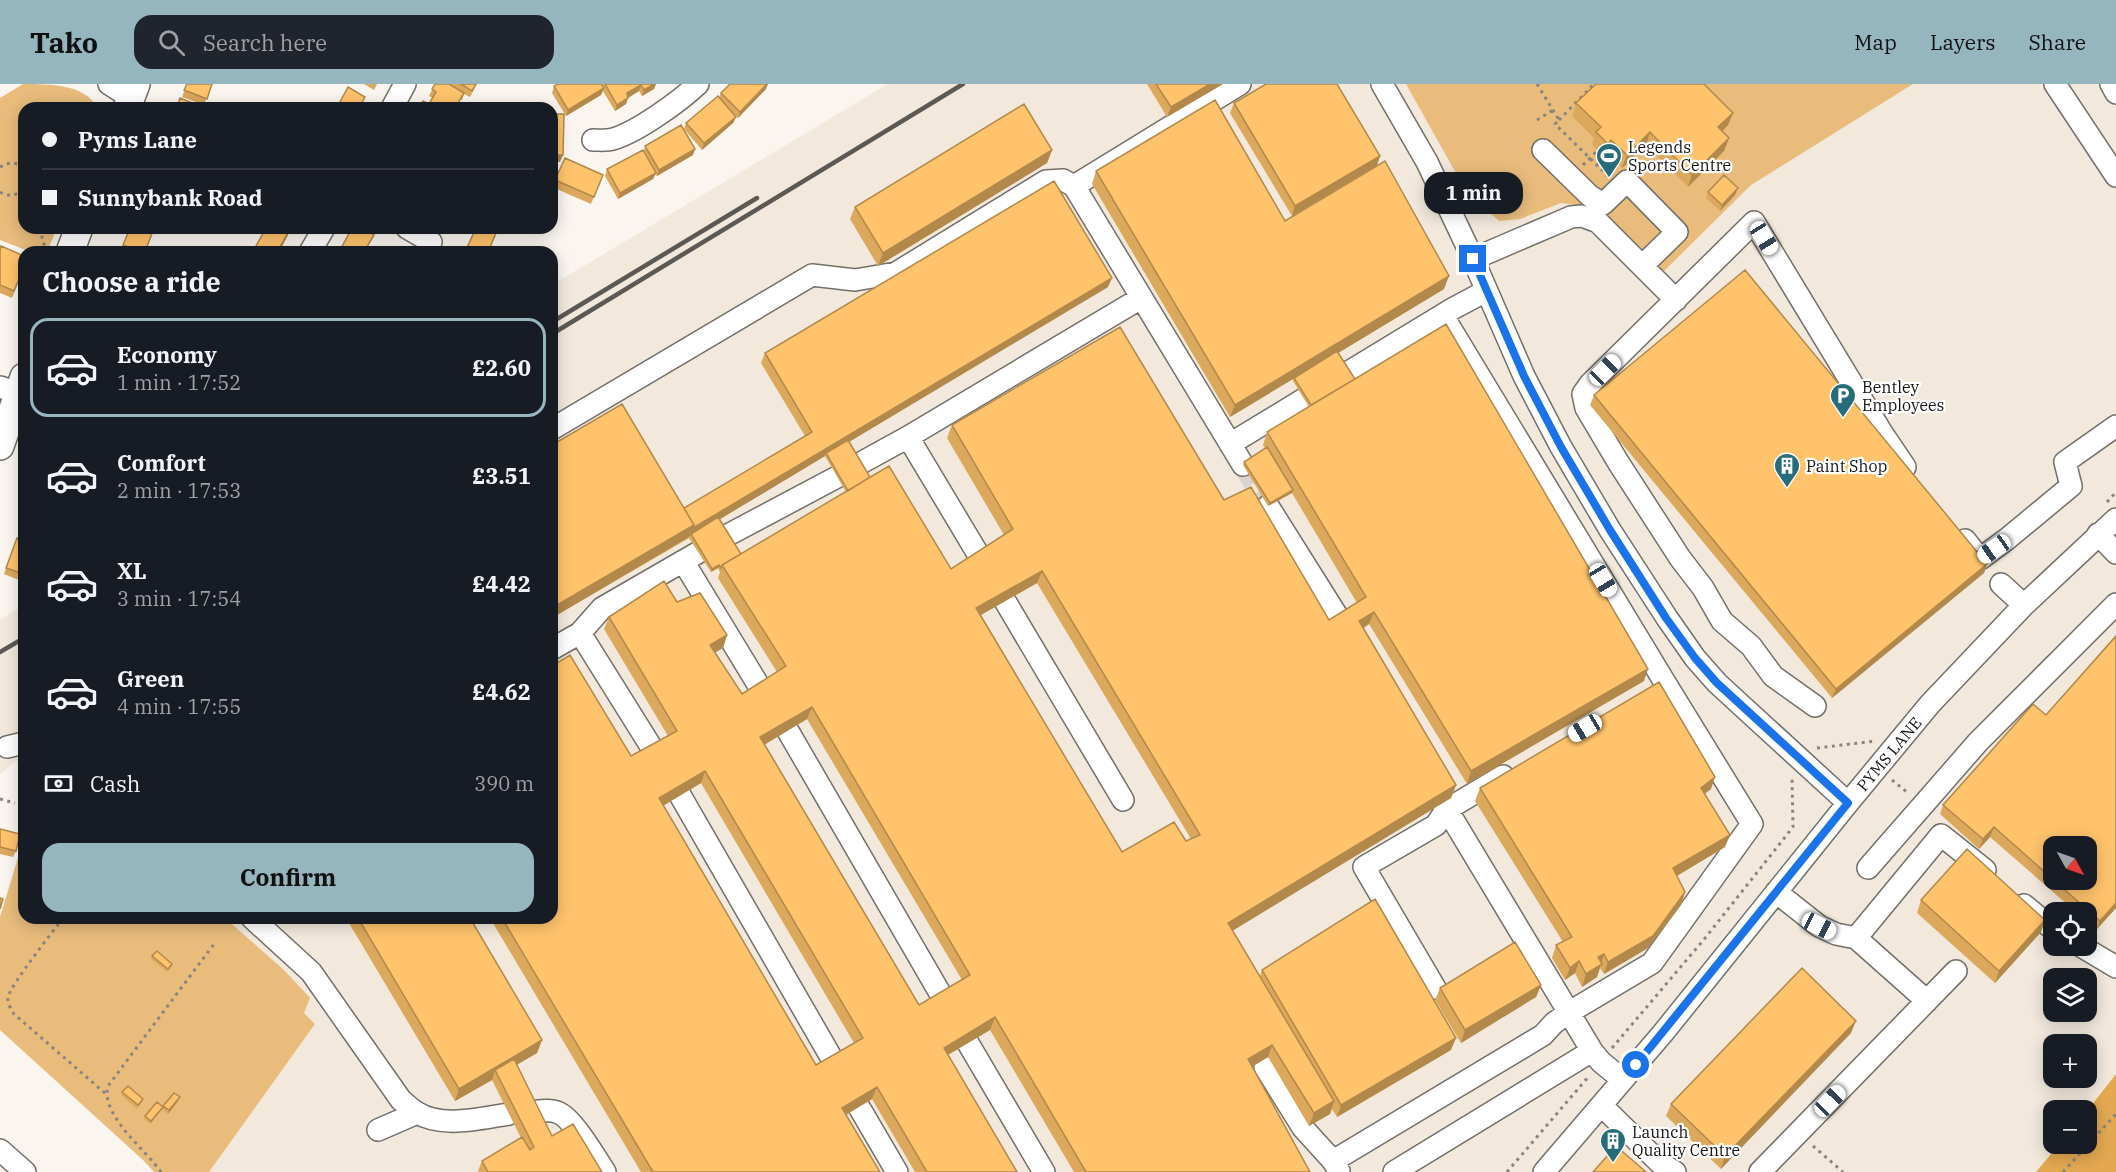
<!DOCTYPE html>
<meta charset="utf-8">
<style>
:root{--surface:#171b24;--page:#20242c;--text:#f1f3f6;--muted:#9ea1a6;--line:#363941;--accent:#96b6bf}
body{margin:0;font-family:"IBM Plex Serif",serif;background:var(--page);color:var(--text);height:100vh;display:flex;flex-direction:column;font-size:22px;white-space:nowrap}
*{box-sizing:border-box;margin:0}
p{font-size:20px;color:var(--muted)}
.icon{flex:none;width:33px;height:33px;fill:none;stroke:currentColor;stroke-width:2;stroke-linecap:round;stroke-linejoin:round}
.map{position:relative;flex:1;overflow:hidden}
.panel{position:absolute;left:18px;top:162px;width:540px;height:678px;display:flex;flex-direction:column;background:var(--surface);border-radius:18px;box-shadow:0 3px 15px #0003}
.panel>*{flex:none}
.banner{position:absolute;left:18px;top:18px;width:540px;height:132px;border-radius:18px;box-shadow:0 3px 15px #0003;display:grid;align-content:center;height:132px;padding:0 24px;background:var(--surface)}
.needle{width:39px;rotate:130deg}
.tools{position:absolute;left:2043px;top:752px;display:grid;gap:12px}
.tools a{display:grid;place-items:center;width:54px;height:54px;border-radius:12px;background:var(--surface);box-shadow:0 3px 15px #0003;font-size:30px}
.end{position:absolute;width:27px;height:27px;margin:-14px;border:8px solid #1a73e8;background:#fff;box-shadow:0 0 0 3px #fff}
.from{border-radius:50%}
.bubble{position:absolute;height:42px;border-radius:18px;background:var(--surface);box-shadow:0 3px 15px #0003;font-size:20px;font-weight:800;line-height:42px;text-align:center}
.car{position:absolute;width:18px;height:36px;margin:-18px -9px;border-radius:8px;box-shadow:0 0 4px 2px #0007;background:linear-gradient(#fff 24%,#345 0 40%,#fff 0 76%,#345 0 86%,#fff 0)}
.banner b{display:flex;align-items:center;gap:21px;height:57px;font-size:22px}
.banner b+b{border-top:2px solid var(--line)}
.banner i{width:15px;height:15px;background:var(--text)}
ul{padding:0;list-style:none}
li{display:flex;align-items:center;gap:18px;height:99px;margin:0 12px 9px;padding:0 12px;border:3px solid transparent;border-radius:18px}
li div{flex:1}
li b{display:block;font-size:22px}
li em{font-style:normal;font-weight:800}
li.selected{border-color:var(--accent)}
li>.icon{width:54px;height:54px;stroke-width:1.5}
h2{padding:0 24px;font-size:27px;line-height:72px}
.pay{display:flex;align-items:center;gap:15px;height:66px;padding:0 24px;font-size:22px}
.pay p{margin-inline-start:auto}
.action{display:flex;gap:12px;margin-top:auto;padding:12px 24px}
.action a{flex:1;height:69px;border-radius:18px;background:var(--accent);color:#111;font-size:24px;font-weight:800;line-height:69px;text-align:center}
header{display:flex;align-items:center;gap:36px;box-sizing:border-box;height:84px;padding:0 30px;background:var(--accent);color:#111}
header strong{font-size:28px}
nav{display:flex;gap:33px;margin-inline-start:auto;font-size:21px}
.search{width:420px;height:54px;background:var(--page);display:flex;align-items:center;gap:15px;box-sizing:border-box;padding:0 21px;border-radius:18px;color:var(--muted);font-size:22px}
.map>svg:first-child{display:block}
.built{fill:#f2e9dc;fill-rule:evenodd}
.green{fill:#e9bc7c}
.forest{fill:#e3a850}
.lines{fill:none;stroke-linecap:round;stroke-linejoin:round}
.minor-tunnel{stroke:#d8d3ce;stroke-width:21;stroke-dasharray:21 10;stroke-linecap:butt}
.minor-casing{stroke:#736f69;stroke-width:24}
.major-casing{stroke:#736f69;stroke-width:30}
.path{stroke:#888581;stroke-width:3;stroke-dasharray:3 4.5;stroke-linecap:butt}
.minor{stroke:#fff;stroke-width:21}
.major{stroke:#fff;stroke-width:27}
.rail{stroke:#5c5955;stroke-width:4.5}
.wall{fill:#dba85c;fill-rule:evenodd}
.shaded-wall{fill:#b2884b}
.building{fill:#ffc36b;stroke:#b2884b;stroke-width:1.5;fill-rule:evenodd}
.route{stroke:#1a73e8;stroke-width:8}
.labels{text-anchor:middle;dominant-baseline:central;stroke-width:4.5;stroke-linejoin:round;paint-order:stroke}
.poi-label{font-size:16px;fill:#161512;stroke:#fff;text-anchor:start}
.street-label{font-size:16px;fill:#161512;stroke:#fff}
</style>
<header>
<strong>Tako</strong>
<div class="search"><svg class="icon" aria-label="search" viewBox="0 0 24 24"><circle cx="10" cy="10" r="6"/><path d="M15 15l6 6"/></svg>Search here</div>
<nav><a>Map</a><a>Layers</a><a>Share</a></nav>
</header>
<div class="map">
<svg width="2116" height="1088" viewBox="0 0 2116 1088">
<rect width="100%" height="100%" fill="#faf5ef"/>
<!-- built -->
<path class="built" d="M888,0H2116V990L2087,1027L2054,1026V1059H2060L2036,1088H209L315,940L303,929L309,914L284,886L225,834H552V201ZM2054,762H2086V795H2054ZM2054,828H2086V861H2054ZM2054,894H2086V927H2054ZM2054,960H2086V993H2054Z
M24,521V681L16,677L0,690V536Z"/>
<!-- green -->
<path class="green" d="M23,0C49,0 86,0 97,24H24V144H57L47,168H31L0,156V14Z
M1406,0H1913L1751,101L1661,190L1591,123L1561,119L1520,135L1499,137L1457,99V91Z
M24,754V834H225L284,886L310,914L304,929L315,940L209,1088H154L143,1076L0,946V833Z"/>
<!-- forest -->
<path class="forest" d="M2116,990V1088H2036L2060,1059H2086L2087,1027Z"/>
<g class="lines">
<!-- minor-tunnel -->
<path class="minor-tunnel" d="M1243,381L1268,422"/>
<defs>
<path id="minor" d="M109,0L131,14
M1240,0L1074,102L1243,381
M1382,0L1427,78L1473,175L1524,292L1561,363L1610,446L1667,534L1695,574L1717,599L1848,719
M2055,0L2116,92
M2111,0L2116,9
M392,24L405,0
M593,56C600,56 606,57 613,55C637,48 679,18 698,0
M1543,66L1590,112L1603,120L1627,97L1677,148L1642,182
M407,144L431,158
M310,168L324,144
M1473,175L1571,133L1582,132L1598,138L1676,216
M1347,289L1454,224L1486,207
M0,303L18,309
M552,345L812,191L855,196L896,189L1046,97L1063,96L1074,102
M908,353L981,475
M1230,360L1304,315
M859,380L908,353L1141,214
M1268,422L1341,538
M2098,450L2116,469
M726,452L837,393
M1965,456L1980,475L2007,455L2071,402L2065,378L2116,342
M683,477L762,607
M2001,500L2024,521
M1005,517L1123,716
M580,549L655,669
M552,565L580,549L602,524L699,468
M1815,622L1773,592L1751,562L1722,537L1703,504L1680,474L1618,378L1586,324L1583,310L1590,300L1754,138L1882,349L1905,383
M788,647L944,916
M7,663L24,659
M680,711L835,980
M1443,719L1592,967L1601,978L1623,996
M1868,784L1978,658L2116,520
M1776,808L1819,842L1836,850L1856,854L1927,917
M2024,821L2054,846
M252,834L311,888L401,1016C406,1020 411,1025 416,1028C442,1045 481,1034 509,1030
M1856,854L1941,751L1985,786
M2079,861L2116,883
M1435,904L1364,783L1436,741L1446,726L1503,692
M968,959L1044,1088
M1265,983L1303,1044L1333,1077L1339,1087
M1602,1022L1660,1079L1675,1088
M859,1023L897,1088
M531,1028C540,1027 551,1025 559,1029C573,1035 596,1074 605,1088
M378,1046L417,1029
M0,1066L25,1088
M1333,1077L1543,951L1554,939L1568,929L1652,879L1752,740L1664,597L1443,232
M1394,1088L1592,967
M1544,1088L1663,949L1848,719L1930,620L2024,521L2116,435
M1760,1088L1956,887"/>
<path id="major" d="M127,24L136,0
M70,168L79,144
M0,362L24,293"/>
</defs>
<!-- minor casing -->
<use href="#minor" class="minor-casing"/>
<!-- major casing -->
<use href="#major" class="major-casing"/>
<!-- path -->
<path class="path" d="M1537,0L1559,36L1555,40L1608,92
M1537,36L1553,26
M1559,36L1594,0
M1583,81L1598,66
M0,83C9,78 16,77 24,85
M0,108C9,113 17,112 24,105
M41,144C42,153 42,162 50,167
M2107,418L2116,408
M1817,664L1876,657
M1892,696L1908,709
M0,715L15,719
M63,834C52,849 12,899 8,913C7,919 11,925 14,930L106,1010
M1612,964L1706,853L1793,743L1792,693
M1813,1062L1843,1088
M161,1088C146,1066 100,1031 108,1002L214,860
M1507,1088L1589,992
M2063,1088L2116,1030"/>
<!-- minor -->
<use href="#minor" class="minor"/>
<!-- major -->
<use href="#major" class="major"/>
<!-- rail -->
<path class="rail" d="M552,238L757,114
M552,250L963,0
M0,568L24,554"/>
</g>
<!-- wall -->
<path class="wall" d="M187,0H212L204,21L182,13Z
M364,0H377L374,6Z
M435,0H477L470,13L464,10L462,16L429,20L433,14L429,12Z
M558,0H656L654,5L642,12L639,7L628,13L626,20L615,27L603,7L601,11L566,32L552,9L554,2Z
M1147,0H1223L1167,33Z
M766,5L738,34L734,30L736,33L733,39L702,66L684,45L686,39L719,13L721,9Z
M365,13L360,24H338L340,18Z
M1234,19L1380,72L1377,81L1292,132L1230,29Z
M1576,19L1733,29L1728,41L1722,47L1729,54L1724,67L1688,103L1646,61L1622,84L1607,68L1603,72L1592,60L1594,54L1572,32Z
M645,62L693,71L657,92L655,90L653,95L618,115L605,92L607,85L644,67Z
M1052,66L1047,79L878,182L850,135L855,123Z
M1096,87L1285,137L1444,205L1338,269L1355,295L1644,597L1467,700L1369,540L1364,544L1456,701L1451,714L1233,846L1260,892L1262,886L1451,966L1337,1033L1332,1025L1330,1030L1309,1042L1268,973L1252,983L1310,1088H1074L990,946L948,971L1017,1088H915L872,1015L846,1031L880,1088H641L490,834H552L631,672L668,652L604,545L609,533L677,518L727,551L723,564L715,568L742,610L777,588L718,494L720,488L718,484L711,488L689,454L552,534V361L684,424L805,352L761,279L765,269L1108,203L849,358L870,393L951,485L1004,451L947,354L952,341L1224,416L1329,536L1357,519L1292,409L1268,422L1243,381L1244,378L1265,364L1263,361L1267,348L1309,323L1293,297V295L1230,333L1092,100ZM825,372L846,408L741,470L720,435ZM1037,499L1191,755L1186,757L1122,768L981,531ZM807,635L962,896L919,921L765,660ZM701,699L854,959L816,981L663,722Z
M603,91L591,120L552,103L555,96Z
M1708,108L1735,111L1720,127L1706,114Z
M130,144L145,168L121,167Z
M290,145L288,151L279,168H254L256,162Z
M0,166L24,184L12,214L0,209Z
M1594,311L1987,480L1984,489L1832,614L1590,321Z
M24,436V452L19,451Z
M17,454L24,457V498L4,490Z
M2116,552V824L2096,846L2086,838V828H2076L1990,753L1979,765L1940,730L1943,721L2046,631Z
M1480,704L1711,705L1705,710L1725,763L1677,792L1685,808L1681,821L1648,864L1604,890L1600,884L1597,893L1582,903L1575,889L1565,896L1552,874L1556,861L1563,858L1475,717Z
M0,745L16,767L13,773L0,770Z
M1921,816L2045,836L2041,848L1995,899L1917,829Z
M346,834H470L542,956L537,969L516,981L552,1052L602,1088H479L478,1087L482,1077L521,1054L492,996L455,1017Z
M152,872L172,880L171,884L167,888L151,875Z
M1541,901L1536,913L1461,959L1435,916L1440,904Z
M1851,949L1721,1085L1666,1032L1671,1020Z
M122,1008L143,1015L142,1018L137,1025L121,1011Z
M178,1017L168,1030L162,1025L163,1022Z
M161,1026L150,1040L144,1035L145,1032Z"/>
<!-- shaded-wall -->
<path class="shaded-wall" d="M654,0H656L654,5L642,12L644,6Z
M767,0H768L766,5L738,34L740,28Z
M1210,0H1223L1167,33L1171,23Z
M641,1L639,7L625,16L627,9Z
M604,4L601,11L566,32L568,26Z
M628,14L626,20L615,27L617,21Z
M1733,29L1728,41L1714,56L1718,43Z
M736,33L733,39L702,66L704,59Z
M1650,48L1646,61L1622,84L1627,71Z
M1729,54L1724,67L1688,103L1692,91Z
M1611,56L1607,68L1603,72L1608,60Z
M695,65L693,71L657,92L659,86Z
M1052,66L1047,79L878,182L883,169Z
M552,71H563L560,78H552Z
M1380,72L1377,81L1292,132L1295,122Z
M656,89L653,95L618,115L620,109Z
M1738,104L1735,111L1720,127L1722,121Z
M290,145L288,151L279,168H277Z
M1449,192L1444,205L1295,295L1294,294L1293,295L1230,333L1235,321Z
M1112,194L1108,203L827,371L826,369L825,372L692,452L691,450L689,453L552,534V524Z
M1293,406L1292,409L1268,422L1270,419Z
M1987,480L1984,489L1832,614L1836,605Z
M719,481L718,484L711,488L712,485Z
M1042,487L1037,499L972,536L976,524Z
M1374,528L1369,540L1355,549L1359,537Z
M727,551L723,564L706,574L710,561Z
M1648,585L1644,597L1467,700L1471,687Z
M812,623L807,635L756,666L760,653Z
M705,687L701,699L654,727L659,714Z
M1715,693L1711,705L1696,716L1701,704Z
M1456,701L1451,714L1224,852L1228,839Z
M1994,743L1990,753L1979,765L1983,755Z
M1730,751L1725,763L1668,797L1673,784Z
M1685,808L1681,821L1648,864L1604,890L1608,878Z
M2116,819V824L2096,846L2100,837Z
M2045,836L2041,848L1995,899L1999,887Z
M1604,870L1597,893L1582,903L1586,890L1598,873Z
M1579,877L1575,889L1565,896L1570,884Z
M1541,901L1536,913L1461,959L1465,946Z
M995,933L990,946L939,976L944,964Z
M1856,937L1851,949L1721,1085L1725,1072Z
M1456,954L1451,966L1337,1033L1341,1021Z
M542,956L537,969L498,992L495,986L492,996L455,1017L459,1005Z
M1272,961L1268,973L1243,988L1248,975Z
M877,1003L872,1015L837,1036L842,1024Z
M180,1013L178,1017L168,1030L169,1026Z
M1334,1017L1330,1030L1309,1042L1314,1029Z
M163,1023L161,1026L150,1040L151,1037Z"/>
<!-- building -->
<path class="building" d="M187,0H212L207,15L184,6Z
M435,0H449L464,9L455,24H419L423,17L429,20L436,8L432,5Z
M461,0H476L472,7Z
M558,0H601L604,4L568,26L554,2Z
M605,0H654L644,6L641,1L627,9L628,14L617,21Z
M730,0H767L740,28L721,9Z
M1156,0H1210L1171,23Z
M1266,0H1337L1380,72L1295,122L1234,19Z
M1596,0H1704L1733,29L1718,43L1729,54L1692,91L1650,48L1627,71L1611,56L1608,60L1596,48L1601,43L1576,19Z
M348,3L365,13L359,24H350L340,18Z
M718,12L736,33L704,59L686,39Z
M180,14L202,23V24H177Z
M1215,16L1285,137L1385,77L1449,192L1235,321L1096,87Z
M1024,20L1052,66L883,169L855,123Z
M552,30H564L563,71H552Z
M681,41L695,65L659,86L645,62Z
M643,66L656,89L620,109L607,85Z
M565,74L603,91L594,113L555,96Z
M1724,91L1738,104L1722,121L1708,108Z
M1054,97L1112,194L693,444L694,441L684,424L812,348L765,269Z
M130,144H154L145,168H142L123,161Z
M266,144H288L290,145L277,168H266L256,162Z
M352,144H361L374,151L364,168H339Z
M476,144H490L497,147L488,168H465Z
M1,162L24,172V183L14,207L0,201V166Z
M1745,186L1987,480L1836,605L1594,311Z
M1446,240L1648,585L1471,687L1374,528L1359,537L1456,701L1228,839L1334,1017L1314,1029L1272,961L1248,975L1310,1088H1086L995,933L944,964L1017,1088H927L877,1003L842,1024L880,1088H653L502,834H552V582L570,571L631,672L677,647L609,533L664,497L677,518L700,509L727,551L710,561L742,610L786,582L722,481L889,382L951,485L1013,445L952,341L1120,243L1224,416L1251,403L1329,536L1366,513L1267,348ZM1042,487L1200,751L1186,757L1174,738L1122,768L976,524ZM812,623L970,891L919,921L760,653ZM705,687L863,954L816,981L659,714Z
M1337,267L1355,295L1311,321L1294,294Z
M622,320L694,441L552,524V361Z
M848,356L870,393L848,407L826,369Z
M1267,363L1293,406L1270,419L1244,378Z
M718,433L741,470L722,481L721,484L719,481L712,485L691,450Z
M24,436V445L21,444Z
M17,454L24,457V490L6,484Z
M2116,552V819L2100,837L1994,743L1983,755L1943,721L2033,620L2046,631ZM2054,762H2086V795H2054Z
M1659,598L1715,693L1701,704L1730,751L1673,784L1685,808L1653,852L1608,878L1604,870L1598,873L1602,880L1586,890L1579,877L1570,884L1556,861L1572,853L1480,704Z
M0,745L20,750L16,767L0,763Z
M1967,765L2045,836L1999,887L1921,816Z
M0,814L3,815L0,825Z
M1375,815L1456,954L1341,1021L1262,886Z
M358,834H470L542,956L459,1005Z
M1515,858L1541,901L1465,946L1440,904Z
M157,867L172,880L168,885L152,872Z
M1802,884L1856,937L1725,1072L1671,1020Z
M514,975L552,1052L573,1040L602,1088H488L482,1077L522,1053L530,1066L534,1063L495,986Z
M128,1002L143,1015L138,1021L122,1008Z
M174,1009L180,1013L169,1026L163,1022Z
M157,1018L163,1023L151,1037L145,1032Z
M1616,1062L1646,1088H1593Z"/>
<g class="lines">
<!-- route -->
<path class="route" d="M1473,175L1524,292L1561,363L1610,446L1666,534L1695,574L1717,599L1848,719L1636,981"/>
</g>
<!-- icons -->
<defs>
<symbol id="stadium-pin" viewBox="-11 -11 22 30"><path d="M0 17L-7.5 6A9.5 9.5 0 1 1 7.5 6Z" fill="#266c7b" stroke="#fff"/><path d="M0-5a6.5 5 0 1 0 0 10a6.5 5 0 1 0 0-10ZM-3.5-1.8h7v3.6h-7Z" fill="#fff"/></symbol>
<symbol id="parking-pin" viewBox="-11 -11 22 30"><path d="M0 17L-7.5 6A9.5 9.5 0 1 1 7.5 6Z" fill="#266c7b" stroke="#fff"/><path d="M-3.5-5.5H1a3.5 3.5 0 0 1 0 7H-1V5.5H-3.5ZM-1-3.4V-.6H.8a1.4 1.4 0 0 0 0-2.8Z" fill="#fff"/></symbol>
<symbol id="building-pin" viewBox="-11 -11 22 30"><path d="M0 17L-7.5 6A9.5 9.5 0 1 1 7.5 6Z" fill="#266c7b" stroke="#fff"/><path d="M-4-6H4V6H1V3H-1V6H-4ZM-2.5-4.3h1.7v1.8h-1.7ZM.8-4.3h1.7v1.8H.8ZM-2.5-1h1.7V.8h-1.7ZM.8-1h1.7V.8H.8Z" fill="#fff"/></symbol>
</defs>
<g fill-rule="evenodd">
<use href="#stadium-pin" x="1594" y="57" width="30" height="40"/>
<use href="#parking-pin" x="1828" y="297" width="30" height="40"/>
<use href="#building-pin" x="1772" y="367" width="30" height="40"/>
<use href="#building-pin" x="1598" y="1042" width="30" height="40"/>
</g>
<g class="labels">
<!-- poi labels -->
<g class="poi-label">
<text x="1628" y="63">Legends<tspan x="1628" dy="18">Sports Centre</tspan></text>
<text x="1862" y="303">Bentley<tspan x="1862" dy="18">Employees</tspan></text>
<text x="1806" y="382">Paint Shop</text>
<text x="1632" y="1048">Launch<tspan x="1632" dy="18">Quality Centre</tspan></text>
</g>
<!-- street labels -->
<g class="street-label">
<text transform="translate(1889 670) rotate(-50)">PYMS LANE</text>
</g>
</g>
</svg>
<div class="tools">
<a><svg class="needle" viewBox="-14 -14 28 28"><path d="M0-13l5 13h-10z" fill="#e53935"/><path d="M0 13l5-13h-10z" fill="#9ea1a6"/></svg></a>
<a><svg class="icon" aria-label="locate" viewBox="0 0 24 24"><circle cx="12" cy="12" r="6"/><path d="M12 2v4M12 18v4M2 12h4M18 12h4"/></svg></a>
<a><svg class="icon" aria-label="layers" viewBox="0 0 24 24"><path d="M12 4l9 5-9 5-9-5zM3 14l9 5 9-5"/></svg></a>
<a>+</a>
<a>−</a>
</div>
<i class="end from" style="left:1636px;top:981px"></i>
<i class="end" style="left:1473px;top:175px"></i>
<div class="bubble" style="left:1424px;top:88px;width:99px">1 min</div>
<i class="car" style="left:1764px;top:154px;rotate:148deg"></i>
<i class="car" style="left:1605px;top:286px;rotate:45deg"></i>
<i class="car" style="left:1994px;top:465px;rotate:235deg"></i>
<i class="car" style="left:1603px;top:496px;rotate:149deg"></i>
<i class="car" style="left:1585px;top:644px;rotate:239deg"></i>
<i class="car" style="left:1819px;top:842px;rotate:117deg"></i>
<i class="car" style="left:1830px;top:1017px;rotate:44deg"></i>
<div class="banner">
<b><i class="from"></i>Pyms Lane</b>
<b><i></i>Sunnybank Road</b>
</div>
<section class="panel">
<h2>Choose a ride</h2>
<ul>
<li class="selected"><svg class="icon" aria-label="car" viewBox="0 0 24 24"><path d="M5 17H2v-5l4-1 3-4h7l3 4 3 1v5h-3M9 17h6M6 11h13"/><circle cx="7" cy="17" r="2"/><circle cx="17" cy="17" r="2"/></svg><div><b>Economy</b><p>1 min · 17:52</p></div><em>£2.60</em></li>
<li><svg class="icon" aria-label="car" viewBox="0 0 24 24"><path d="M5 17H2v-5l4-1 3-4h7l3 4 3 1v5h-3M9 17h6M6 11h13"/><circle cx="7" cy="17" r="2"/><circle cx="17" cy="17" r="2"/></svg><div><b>Comfort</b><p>2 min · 17:53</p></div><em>£3.51</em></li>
<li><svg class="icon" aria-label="car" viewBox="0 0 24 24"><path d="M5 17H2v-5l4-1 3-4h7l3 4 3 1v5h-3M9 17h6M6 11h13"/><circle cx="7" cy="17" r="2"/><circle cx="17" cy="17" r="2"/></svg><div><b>XL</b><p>3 min · 17:54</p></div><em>£4.42</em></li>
<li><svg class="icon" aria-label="car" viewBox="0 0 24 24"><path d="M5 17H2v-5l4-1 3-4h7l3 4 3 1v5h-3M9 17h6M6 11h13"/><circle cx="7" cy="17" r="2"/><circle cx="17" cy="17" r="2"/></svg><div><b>Green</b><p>4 min · 17:55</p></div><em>£4.62</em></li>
</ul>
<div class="pay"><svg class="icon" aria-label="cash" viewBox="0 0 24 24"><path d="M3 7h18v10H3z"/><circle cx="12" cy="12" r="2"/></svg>Cash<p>390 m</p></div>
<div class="action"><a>Confirm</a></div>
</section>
</div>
